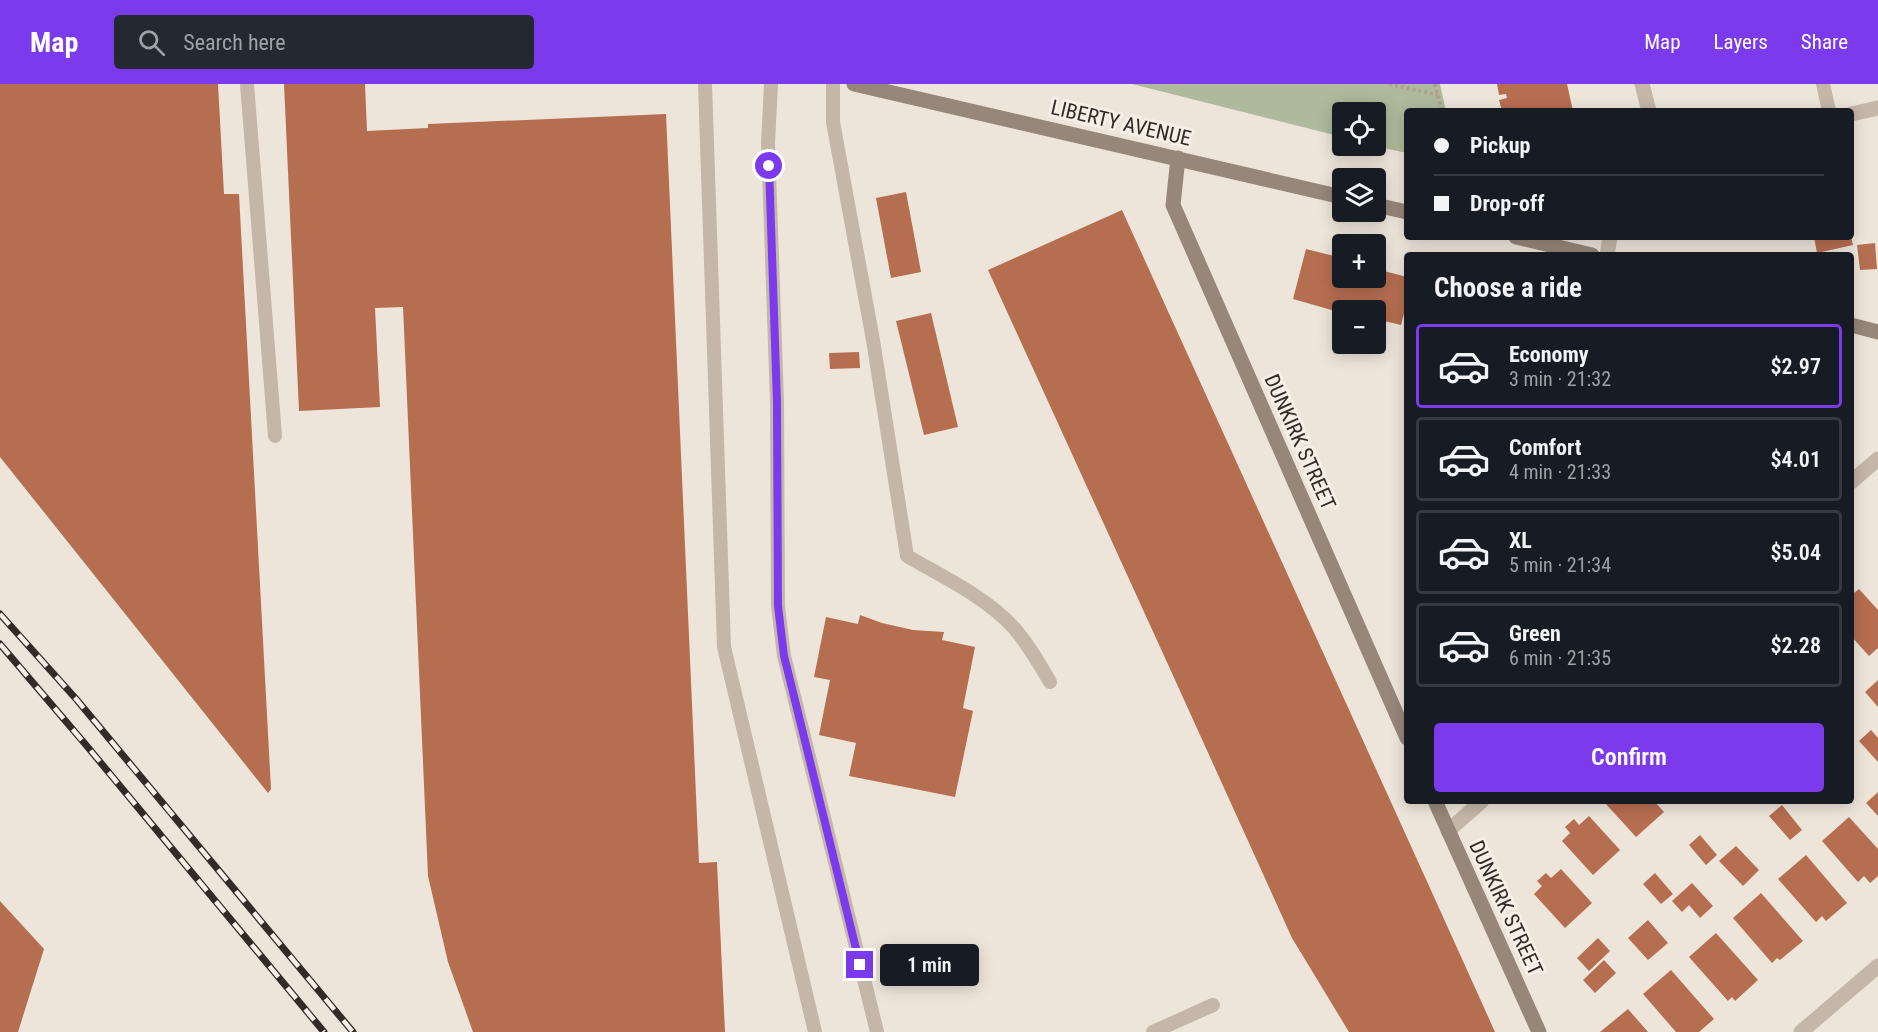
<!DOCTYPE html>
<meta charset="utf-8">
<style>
:root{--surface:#171b24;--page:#242831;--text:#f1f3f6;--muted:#9ea1a6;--line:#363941;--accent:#7c3aed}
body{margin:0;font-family:"Roboto Condensed",sans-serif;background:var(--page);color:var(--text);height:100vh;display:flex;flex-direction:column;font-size:22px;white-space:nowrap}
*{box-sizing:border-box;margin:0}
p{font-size:20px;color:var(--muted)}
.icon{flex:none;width:33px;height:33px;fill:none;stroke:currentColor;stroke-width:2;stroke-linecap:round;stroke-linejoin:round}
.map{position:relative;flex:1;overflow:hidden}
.sheet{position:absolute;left:1404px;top:168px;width:450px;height:552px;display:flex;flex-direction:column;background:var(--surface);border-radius:6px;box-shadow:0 3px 15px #0003}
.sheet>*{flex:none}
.guide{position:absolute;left:1404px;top:24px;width:450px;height:132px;border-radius:6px;box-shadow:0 3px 15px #0003;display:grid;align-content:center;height:132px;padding:0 30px;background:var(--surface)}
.tools{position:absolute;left:1332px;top:18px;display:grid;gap:12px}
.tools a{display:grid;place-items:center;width:54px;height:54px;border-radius:6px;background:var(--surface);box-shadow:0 3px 15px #0003;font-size:30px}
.end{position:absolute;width:27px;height:27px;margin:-14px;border:8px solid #7c3aed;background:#fff;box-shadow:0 0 0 3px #fff}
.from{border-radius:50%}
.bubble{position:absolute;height:42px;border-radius:6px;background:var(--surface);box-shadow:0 3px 15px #0003;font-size:20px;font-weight:600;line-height:42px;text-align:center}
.guide b{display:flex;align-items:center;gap:21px;height:57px;font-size:22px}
.guide b+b{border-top:2px solid var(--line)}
.guide i{width:15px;height:15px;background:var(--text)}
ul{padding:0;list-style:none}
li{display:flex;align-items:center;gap:18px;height:84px;margin:0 12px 9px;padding:0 18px;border:3px solid var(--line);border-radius:6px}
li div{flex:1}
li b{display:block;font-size:22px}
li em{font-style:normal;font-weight:600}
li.active{border-color:var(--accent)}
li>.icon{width:54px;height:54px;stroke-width:1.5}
h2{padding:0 30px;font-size:27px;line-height:72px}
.button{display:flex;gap:12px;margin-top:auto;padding:12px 30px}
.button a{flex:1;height:69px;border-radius:6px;background:var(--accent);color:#fff;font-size:24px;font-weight:600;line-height:69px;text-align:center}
header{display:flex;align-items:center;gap:36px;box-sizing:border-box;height:84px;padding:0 30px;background:var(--accent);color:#fff}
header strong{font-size:28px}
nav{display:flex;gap:33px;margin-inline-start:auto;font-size:21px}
.search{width:420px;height:54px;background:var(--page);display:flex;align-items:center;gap:15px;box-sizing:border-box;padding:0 21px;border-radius:6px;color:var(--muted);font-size:22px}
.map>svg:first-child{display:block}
.green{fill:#afba9c}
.building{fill:#b66e50}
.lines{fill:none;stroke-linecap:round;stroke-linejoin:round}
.path{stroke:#afa092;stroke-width:4;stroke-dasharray:3 3;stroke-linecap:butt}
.service{stroke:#c4b6a8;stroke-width:14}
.minor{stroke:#c4b6a8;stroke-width:15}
.secondary{stroke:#97867a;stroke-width:15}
.rail-casing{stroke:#322b27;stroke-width:7}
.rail{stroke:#f6efe6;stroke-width:4.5;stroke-dasharray:14;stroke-linecap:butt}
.route{stroke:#7c3aed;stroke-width:8}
.labels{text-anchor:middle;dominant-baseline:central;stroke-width:6;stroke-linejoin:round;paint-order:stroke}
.street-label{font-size:21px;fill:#322b27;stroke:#f6efe6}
</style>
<header>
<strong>Map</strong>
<div class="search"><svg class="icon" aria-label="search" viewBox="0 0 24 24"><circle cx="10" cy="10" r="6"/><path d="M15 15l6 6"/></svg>Search here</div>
<nav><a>Map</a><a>Layers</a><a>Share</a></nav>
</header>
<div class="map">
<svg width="1878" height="948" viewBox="0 0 1878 948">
<rect width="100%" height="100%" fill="#eee5da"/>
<!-- green -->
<path class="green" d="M1132,0H1440L1446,27H1407V68H1402L1375,62L1376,28H1342V53Z"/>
<!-- building -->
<path class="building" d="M0,0H218L224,110H239L271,705L268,709L0,373Z
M284,0H365L367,47L428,44V40L666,30L699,779L717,778L725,948H473L448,878L428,792L403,223L375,224L380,323L299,327Z
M1497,0H1567L1573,27H1502L1499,16L1507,14L1506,10L1499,11Z
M906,108L921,188L891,194L876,114Z
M1122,126L1425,793L1495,948H1349L1292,854L1171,587L988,186Z
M1814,153H1851L1853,161L1817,169Z
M1875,159L1877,185L1860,186L1857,161Z
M1306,165L1342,174V194H1376V183L1381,184L1380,186L1407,193V218L1401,241L1376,235V226H1342V229L1293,215Z
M931,229L958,343L924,351L896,237Z
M859,268L860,284L830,285L829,269Z
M1851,505L1854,509L1859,505L1878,526V564L1869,572L1851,552Z
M860,531L882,539L913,546L944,548L942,556L975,563L963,624L973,627L955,713L849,692L856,659L819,651L830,596L814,593L826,533L858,540Z
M1878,596V623L1865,608Z
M1871,646L1878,654V678L1859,657Z
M1878,708V732L1866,719Z
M1607,717H1654L1664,728L1636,753L1605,719Z
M1782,721L1802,746L1790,756L1769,732Z
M1589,732L1620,766L1593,791L1562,757L1570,749L1565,743L1574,735L1579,741Z
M1849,733L1878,765V792L1870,799L1864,792L1858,798L1822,757Z
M1700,751L1717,771L1706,781L1689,761Z
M1736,762L1759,786L1743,802L1719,777Z
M1806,771L1847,819L1826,837L1822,832L1816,838L1778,795Z
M1561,785L1592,819L1565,844L1534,810L1542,802L1537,797L1546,789L1551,794Z
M1655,789L1673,810L1661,820L1643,800Z
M1692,799L1713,822L1700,834L1689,821L1682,828L1672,817Z
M1761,809L1803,857L1780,876L1777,874L1772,879L1733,834Z
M0,817L44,865L18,948H0Z
M1648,836L1668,859L1648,876L1628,854Z
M1716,849L1758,896L1735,917L1732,913L1728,917L1689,873Z
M1598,854L1610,867L1589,887L1577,874Z
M1604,876L1616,889L1595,909L1583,896Z
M1671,886L1714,935L1699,948H1676L1643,910Z
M1628,925L1648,948H1600Z"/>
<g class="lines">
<!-- path -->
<path class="path" d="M1389,0L1438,11
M1435,0L1442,27"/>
<!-- service -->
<path class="service" d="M247,0L275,352
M705,0L724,563L815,948
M771,0L768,59L777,318L778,522L784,572L789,592L877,948
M833,0V38L873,256L907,472C943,493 986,513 1014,544C1028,560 1039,579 1050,598
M1823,0L1829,27
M1153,948L1213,921"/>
<!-- minor -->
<path class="minor" d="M1642,0L1649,27
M1851,30L1878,24
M1607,171L1610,153
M1851,398L1878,375
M1448,747L1482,717
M1801,948L1878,882"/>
<!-- secondary -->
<path class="secondary" d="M854,0L1342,113
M1178,74L1173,121L1407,654
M1376,121L1407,128
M1516,153L1592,171
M1851,241L1878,248
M1435,717L1539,948"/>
<defs>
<path id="rail" d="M0,530L77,616L353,948
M0,560L86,661L324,948"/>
</defs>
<!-- rail casing -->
<use href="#rail" class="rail-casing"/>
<!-- rail -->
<use href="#rail" class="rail"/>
</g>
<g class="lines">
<!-- route -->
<path class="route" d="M769,82L777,318L778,522L784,572L789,592L860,881"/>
</g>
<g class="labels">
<!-- street labels -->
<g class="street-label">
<text transform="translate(1121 39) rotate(13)">LIBERTY AVENUE</text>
<text transform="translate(1300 358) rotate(66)">DUNKIRK STREET</text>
<text transform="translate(1506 824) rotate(65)">DUNKIRK STREET</text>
</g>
</g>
</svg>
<div class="tools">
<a><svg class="icon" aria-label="locate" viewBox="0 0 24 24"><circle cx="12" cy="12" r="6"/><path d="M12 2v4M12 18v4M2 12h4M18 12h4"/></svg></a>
<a><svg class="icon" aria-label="layers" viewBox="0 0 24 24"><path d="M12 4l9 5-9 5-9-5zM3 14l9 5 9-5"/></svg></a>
<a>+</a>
<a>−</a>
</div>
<i class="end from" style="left:769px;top:82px"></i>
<i class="end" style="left:860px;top:881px"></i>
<div class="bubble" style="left:880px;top:860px;width:99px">1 min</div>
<div class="guide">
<b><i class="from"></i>Pickup</b>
<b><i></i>Drop-off</b>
</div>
<section class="sheet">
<h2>Choose a ride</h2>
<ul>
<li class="active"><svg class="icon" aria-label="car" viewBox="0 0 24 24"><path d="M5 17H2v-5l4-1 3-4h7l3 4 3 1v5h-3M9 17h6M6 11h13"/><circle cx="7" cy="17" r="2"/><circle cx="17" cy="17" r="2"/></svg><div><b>Economy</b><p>3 min · 21:32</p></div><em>$2.97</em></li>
<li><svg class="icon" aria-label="car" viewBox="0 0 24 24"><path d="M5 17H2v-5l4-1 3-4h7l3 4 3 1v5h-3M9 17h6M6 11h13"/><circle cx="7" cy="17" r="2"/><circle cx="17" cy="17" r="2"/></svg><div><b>Comfort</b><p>4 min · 21:33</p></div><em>$4.01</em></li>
<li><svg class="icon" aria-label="car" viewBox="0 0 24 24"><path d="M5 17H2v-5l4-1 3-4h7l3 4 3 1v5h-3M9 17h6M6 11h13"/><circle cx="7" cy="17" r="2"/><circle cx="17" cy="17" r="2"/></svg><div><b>XL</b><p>5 min · 21:34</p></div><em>$5.04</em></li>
<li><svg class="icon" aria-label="car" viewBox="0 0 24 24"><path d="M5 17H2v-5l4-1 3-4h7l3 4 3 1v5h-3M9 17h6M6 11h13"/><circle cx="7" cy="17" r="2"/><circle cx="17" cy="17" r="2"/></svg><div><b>Green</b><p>6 min · 21:35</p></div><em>$2.28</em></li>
</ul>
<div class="button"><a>Confirm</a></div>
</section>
</div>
